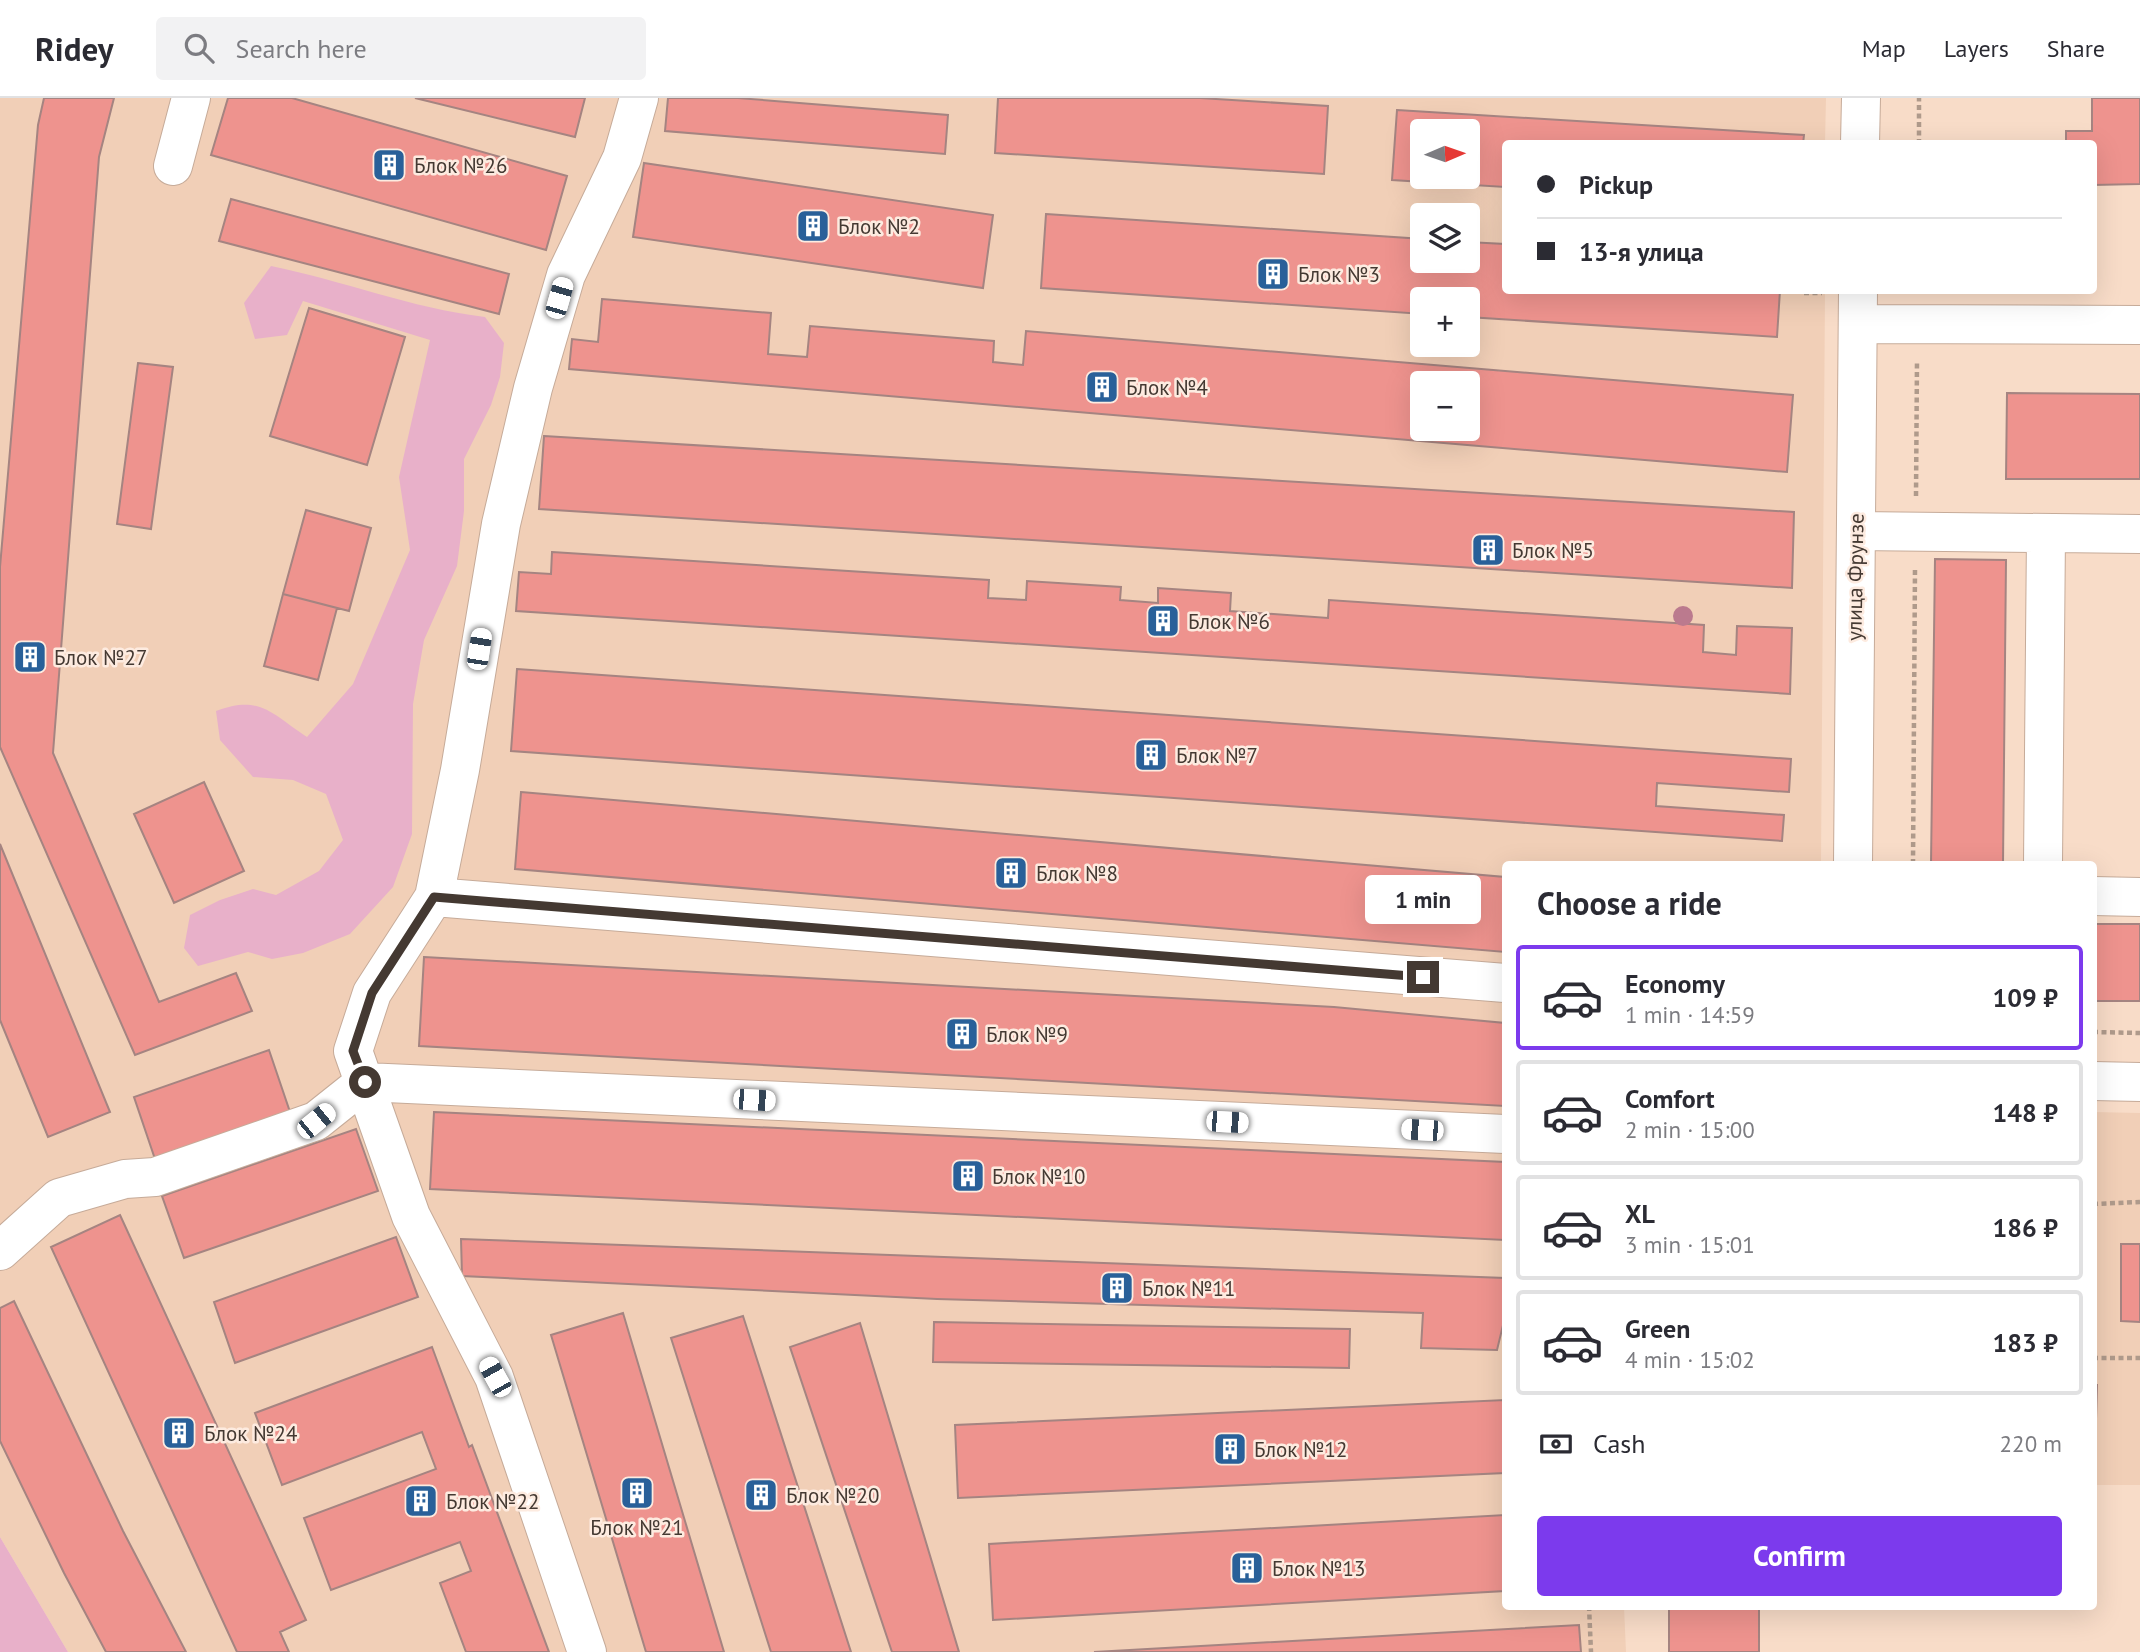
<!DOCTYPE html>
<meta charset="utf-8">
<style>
:root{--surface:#fff;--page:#f2f2f3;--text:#2b2b33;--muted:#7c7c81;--line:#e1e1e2;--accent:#7c3aed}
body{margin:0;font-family:"PT Sans",sans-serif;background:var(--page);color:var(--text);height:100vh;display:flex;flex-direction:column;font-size:26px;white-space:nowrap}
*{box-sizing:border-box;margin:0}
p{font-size:23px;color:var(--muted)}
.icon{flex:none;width:38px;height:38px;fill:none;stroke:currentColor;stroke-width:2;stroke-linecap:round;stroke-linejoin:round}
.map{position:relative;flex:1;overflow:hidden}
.panel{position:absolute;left:1502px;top:763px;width:595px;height:749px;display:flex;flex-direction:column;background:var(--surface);border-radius:7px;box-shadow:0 7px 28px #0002}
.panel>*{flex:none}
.top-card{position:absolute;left:1502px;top:42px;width:595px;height:154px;border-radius:7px;box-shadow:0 7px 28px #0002;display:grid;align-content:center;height:154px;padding:0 35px;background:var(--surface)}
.needle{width:46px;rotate:88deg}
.fabs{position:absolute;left:1410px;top:21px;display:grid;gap:14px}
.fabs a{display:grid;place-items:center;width:70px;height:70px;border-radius:7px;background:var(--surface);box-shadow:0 7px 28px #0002;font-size:35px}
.end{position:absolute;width:32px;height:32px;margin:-16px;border:9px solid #443932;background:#fff;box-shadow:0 0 0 4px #fff}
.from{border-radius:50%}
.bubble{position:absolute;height:49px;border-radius:7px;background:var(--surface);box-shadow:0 7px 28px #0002;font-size:23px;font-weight:700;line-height:49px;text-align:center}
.car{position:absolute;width:21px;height:42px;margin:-21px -10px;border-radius:9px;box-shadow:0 0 5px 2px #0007;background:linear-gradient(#fff 24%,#345 0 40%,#fff 0 76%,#345 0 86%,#fff 0)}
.top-card b{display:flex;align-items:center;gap:24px;height:66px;font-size:26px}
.top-card b+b{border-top:2px solid var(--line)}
.top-card i{width:18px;height:18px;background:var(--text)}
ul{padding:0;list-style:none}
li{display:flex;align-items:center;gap:21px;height:105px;margin:0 14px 10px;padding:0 21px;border:4px solid var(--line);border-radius:7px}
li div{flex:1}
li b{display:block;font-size:26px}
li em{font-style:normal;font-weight:700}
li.selected{border-color:var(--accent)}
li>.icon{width:63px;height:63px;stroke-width:1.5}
h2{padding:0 35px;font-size:32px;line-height:84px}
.pay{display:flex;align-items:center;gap:18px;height:77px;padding:0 35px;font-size:26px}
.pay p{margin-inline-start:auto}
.button{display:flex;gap:14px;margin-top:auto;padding:14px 35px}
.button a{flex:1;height:80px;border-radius:7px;background:var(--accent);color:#fff;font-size:28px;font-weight:700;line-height:80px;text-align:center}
header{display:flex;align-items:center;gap:42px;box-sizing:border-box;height:98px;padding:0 35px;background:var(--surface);border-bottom:2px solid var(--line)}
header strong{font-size:33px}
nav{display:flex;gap:38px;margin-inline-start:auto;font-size:24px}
.search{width:490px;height:63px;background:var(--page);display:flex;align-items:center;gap:18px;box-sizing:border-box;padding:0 24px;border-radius:7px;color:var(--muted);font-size:26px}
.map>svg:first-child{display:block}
.built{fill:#f1cfb7;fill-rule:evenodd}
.green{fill:#e8b0c9}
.building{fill:#ee938e;stroke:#a58481;stroke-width:2;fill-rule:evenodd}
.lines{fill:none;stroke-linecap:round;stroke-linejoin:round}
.minor-casing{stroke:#c6ab99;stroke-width:40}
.path{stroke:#af9a8b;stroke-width:4.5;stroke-dasharray:5 3.5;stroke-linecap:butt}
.minor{stroke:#fff;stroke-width:38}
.tree{fill:#bb7a8e}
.route{stroke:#443932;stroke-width:9}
.labels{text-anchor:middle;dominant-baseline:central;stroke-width:5;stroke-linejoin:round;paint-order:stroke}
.poi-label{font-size:21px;fill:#443932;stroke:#fdebe0;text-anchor:start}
.street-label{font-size:21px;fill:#443932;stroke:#fdebe0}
</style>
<header>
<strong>Ridey</strong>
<div class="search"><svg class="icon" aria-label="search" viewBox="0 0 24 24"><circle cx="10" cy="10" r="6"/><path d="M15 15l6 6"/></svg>Search here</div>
<nav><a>Map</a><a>Layers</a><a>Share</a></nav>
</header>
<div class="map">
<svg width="2140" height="1554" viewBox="0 0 2140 1554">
<rect width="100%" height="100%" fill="#f8dcc8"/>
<!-- built -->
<path class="built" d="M0,0H1826L1825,45L1505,46V192L1825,193L1821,766H1505V1508L1624,1509L1626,1554H68L0,1439ZM1423,33H1468V79H1423ZM1423,117H1468V163H1423ZM1423,201H1468V247H1423ZM1423,285H1468V331H1423Z
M2093,1014L2140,1015V1387H2093Z"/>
<!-- green -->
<path class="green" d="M271,168C345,183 410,210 485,219L504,245L500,279L491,307L464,361V413L457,468L424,542L413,606L412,736L393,789L350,836L303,855L272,861L248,854L198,868L184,850L190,817L220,802L253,791L276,797L319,773L343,742L326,696L293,682L253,679L220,642L216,613C260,596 272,616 307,639L353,586L410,452L399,379L430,242L303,203L287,237L255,241L244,205Z
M0,1439L68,1554H0Z"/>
<!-- building -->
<path class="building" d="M44,0H114L99,59L53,655L159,904L236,875L252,913L135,957L0,649V469L38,27Z
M228,0H292L567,78L546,152L211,57Z
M415,0H585L575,39Z
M668,0H738L948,17L945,56L665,33Z
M998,0H1200L1328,8L1324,76L995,55Z
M2092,0H2140V86L2093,87V46H2066V33H2092Z
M1397,12L1804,37L1803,46H1505V89L1392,82ZM1423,33H1468V79H1423Z
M644,65L993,117L983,190L633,139Z
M231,101L509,176L499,216L219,143Z
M1046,116L1423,141V163H1468V144L1505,146V192H1780L1777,239L1468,219V201H1423V216L1041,190Z
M602,201L771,215L768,256L807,259L810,228L994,243L993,264L1023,267L1026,233L1793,297L1787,374L569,271L572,241L598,244ZM1423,285H1468V331H1423Z
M309,210L405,239L367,367L270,338Z
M138,265L173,269L151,431L117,426Z
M2007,295L2140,296V381H2006Z
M544,338L1794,414L1792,490L539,411Z
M306,412L371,430L349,513L283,496Z
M552,454L989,482L988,500L1026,502L1027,483L1121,489L1120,502L1158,505V490L1231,495L1230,513L1328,520L1329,502L1704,527L1703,554L1736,557L1737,528L1792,530L1790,596L516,513L519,474L551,476Z
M1935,461L2006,462L2003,766H1931Z
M283,496L337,510L318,582L264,568Z
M517,571L1791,661L1789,694L1657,685L1656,708L1784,717L1782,743L511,653Z
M204,684L244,773L174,805L134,716Z
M521,694L1505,779V854L515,771Z
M0,746L110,1014L48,1039L0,922Z
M2093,826H2140V903H2093Z
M424,859L1334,909L1505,925V1008L419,948Z
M269,952L291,1017L156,1064L134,999Z
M434,1014L1505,1064V1142L430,1091Z
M356,1031L378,1093L184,1160L162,1098Z
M120,1117L306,1522L280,1534L289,1554H237L51,1149Z
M396,1139L418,1199L235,1265L214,1204Z
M461,1141L1505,1180V1219L1497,1252L1421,1250L1423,1215L937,1201L462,1178Z
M2121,1146H2140V1224L2121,1223Z
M14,1203L123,1433L186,1554H106L64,1475L0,1343V1210Z
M623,1215L724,1554H646L551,1237Z
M743,1218L851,1554H771L671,1240Z
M934,1224L1350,1231L1349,1270L933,1264Z
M860,1225L959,1554H892L790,1249Z
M432,1249L469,1349L472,1347L549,1554H466L440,1485L471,1473L460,1444L331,1492L304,1420L436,1371L422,1334L282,1387L255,1315Z
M2093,1287H2097L2096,1321H2093Z
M1505,1302V1375L958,1400L955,1327Z
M1505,1417V1493L993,1522L989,1446Z
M1669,1508H1759V1554H1669Z
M1579,1527L1581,1554H1094Z"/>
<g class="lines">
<defs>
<path id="minor" d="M1860,46L1861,0
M173,68L191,0
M1858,226L2140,227
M1856,433L2140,436
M1853,766L1858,192
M2043,766L2046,435
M2093,798L2140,799
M434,799L1505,885
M2093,983L2140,984
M0,1153L59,1100L125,1081L155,1079L316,1023L365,984L1505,1036
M587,1554L494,1279L411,1118L353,953L372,895L434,799L460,672L501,426L533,290L566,177L622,60L639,0"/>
</defs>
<!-- minor casing -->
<use href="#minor" class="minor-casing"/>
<!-- path -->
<path class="path" d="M1919,46V0
M1804,195H1822
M1916,398L1917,263
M1913,766L1915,470
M2093,934L2140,935
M2093,1106L2140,1104
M2093,1260H2140
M1589,1508L1591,1554"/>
<!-- minor -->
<use href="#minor" class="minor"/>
</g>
<!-- trees -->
<circle class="tree" cx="1683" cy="518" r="10"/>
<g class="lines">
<!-- route -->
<path class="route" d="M365,984L353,953L372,895L434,799L1423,879"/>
</g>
<!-- icons -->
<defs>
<symbol id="building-square" viewBox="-11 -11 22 22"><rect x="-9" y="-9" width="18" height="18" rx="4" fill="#296099" stroke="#fdebe0"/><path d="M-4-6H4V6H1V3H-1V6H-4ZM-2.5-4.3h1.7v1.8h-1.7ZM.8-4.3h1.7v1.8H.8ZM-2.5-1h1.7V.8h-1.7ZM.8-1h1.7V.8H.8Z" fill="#fff"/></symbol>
</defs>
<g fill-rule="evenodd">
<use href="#building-square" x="370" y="48" width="38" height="38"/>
<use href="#building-square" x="794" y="109" width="38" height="38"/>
<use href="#building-square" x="1254" y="157" width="38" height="38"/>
<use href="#building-square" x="1083" y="270" width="38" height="38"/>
<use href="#building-square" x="1469" y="433" width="38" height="38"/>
<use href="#building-square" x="1144" y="504" width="38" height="38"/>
<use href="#building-square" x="11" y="540" width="38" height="38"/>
<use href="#building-square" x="1132" y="638" width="38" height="38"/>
<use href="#building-square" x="992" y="756" width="38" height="38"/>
<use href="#building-square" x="943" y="917" width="38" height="38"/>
<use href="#building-square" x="949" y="1059" width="38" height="38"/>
<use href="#building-square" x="1098" y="1171" width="38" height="38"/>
<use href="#building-square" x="160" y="1316" width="38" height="38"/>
<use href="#building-square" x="1211" y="1332" width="38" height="38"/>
<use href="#building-square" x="618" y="1376" width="38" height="38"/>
<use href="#building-square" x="742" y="1378" width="38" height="38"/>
<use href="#building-square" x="402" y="1384" width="38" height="38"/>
<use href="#building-square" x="1228" y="1451" width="38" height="38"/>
</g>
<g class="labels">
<!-- poi labels -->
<g class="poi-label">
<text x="414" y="67">Блок №26</text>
<text x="838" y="128">Блок №2</text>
<text x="1298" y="176">Блок №3</text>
<text x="1126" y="289">Блок №4</text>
<text x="1512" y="452">Блок №5</text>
<text x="1188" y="523">Блок №6</text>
<text x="54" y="559">Блок №27</text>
<text x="1176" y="657">Блок №7</text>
<text x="1036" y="775">Блок №8</text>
<text x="986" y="936">Блок №9</text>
<text x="992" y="1078">Блок №10</text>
<text x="1142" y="1190">Блок №11</text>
<text x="204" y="1335">Блок №24</text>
<text x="1254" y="1351">Блок №12</text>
<text x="786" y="1397">Блок №20</text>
<text x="446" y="1403">Блок №22</text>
<text x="637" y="1429" text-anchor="middle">Блок №21</text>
<text x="1272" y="1470">Блок №13</text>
</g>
<!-- street labels -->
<g class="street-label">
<text transform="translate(1855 479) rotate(-89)">улица Фрунзе</text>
</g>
</g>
</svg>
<div class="fabs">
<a><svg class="needle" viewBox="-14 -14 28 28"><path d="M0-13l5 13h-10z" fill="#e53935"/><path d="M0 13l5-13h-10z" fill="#7c7c81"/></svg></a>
<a><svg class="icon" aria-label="layers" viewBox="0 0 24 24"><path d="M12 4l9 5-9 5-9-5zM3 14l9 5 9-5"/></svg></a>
<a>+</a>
<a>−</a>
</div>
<i class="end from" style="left:365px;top:984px"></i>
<i class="end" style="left:1423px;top:879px"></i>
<div class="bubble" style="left:1365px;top:777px;width:116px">1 min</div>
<i class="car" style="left:559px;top:200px;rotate:16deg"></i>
<i class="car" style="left:479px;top:551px;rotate:9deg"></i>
<i class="car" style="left:754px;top:1002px;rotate:93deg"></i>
<i class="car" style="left:316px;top:1023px;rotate:51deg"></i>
<i class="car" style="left:1227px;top:1024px;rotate:93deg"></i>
<i class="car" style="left:1422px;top:1032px;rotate:273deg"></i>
<i class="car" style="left:495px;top:1279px;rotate:331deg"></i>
<div class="top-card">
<b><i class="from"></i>Pickup</b>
<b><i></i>13-я улица</b>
</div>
<section class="panel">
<h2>Choose a ride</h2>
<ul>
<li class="selected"><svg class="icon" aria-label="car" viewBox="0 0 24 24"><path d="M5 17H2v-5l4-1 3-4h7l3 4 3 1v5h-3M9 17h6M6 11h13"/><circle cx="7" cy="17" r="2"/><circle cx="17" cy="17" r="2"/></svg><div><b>Economy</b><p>1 min · 14:59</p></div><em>109 ₽</em></li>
<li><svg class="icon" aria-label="car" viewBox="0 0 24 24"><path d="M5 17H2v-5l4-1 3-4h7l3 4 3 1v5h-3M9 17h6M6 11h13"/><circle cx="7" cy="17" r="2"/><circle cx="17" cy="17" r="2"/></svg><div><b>Comfort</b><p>2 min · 15:00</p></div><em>148 ₽</em></li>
<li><svg class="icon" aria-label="car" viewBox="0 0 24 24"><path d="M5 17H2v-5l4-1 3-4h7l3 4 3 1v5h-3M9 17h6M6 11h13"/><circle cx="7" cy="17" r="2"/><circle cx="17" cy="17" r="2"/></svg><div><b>XL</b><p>3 min · 15:01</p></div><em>186 ₽</em></li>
<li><svg class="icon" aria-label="car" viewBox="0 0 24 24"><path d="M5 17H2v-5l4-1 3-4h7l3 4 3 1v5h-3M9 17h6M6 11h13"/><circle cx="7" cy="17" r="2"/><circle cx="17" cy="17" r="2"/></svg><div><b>Green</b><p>4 min · 15:02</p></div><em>183 ₽</em></li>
</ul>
<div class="pay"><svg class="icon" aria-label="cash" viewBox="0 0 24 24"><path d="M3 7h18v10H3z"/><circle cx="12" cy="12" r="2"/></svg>Cash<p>220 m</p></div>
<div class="button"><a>Confirm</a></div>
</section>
</div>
